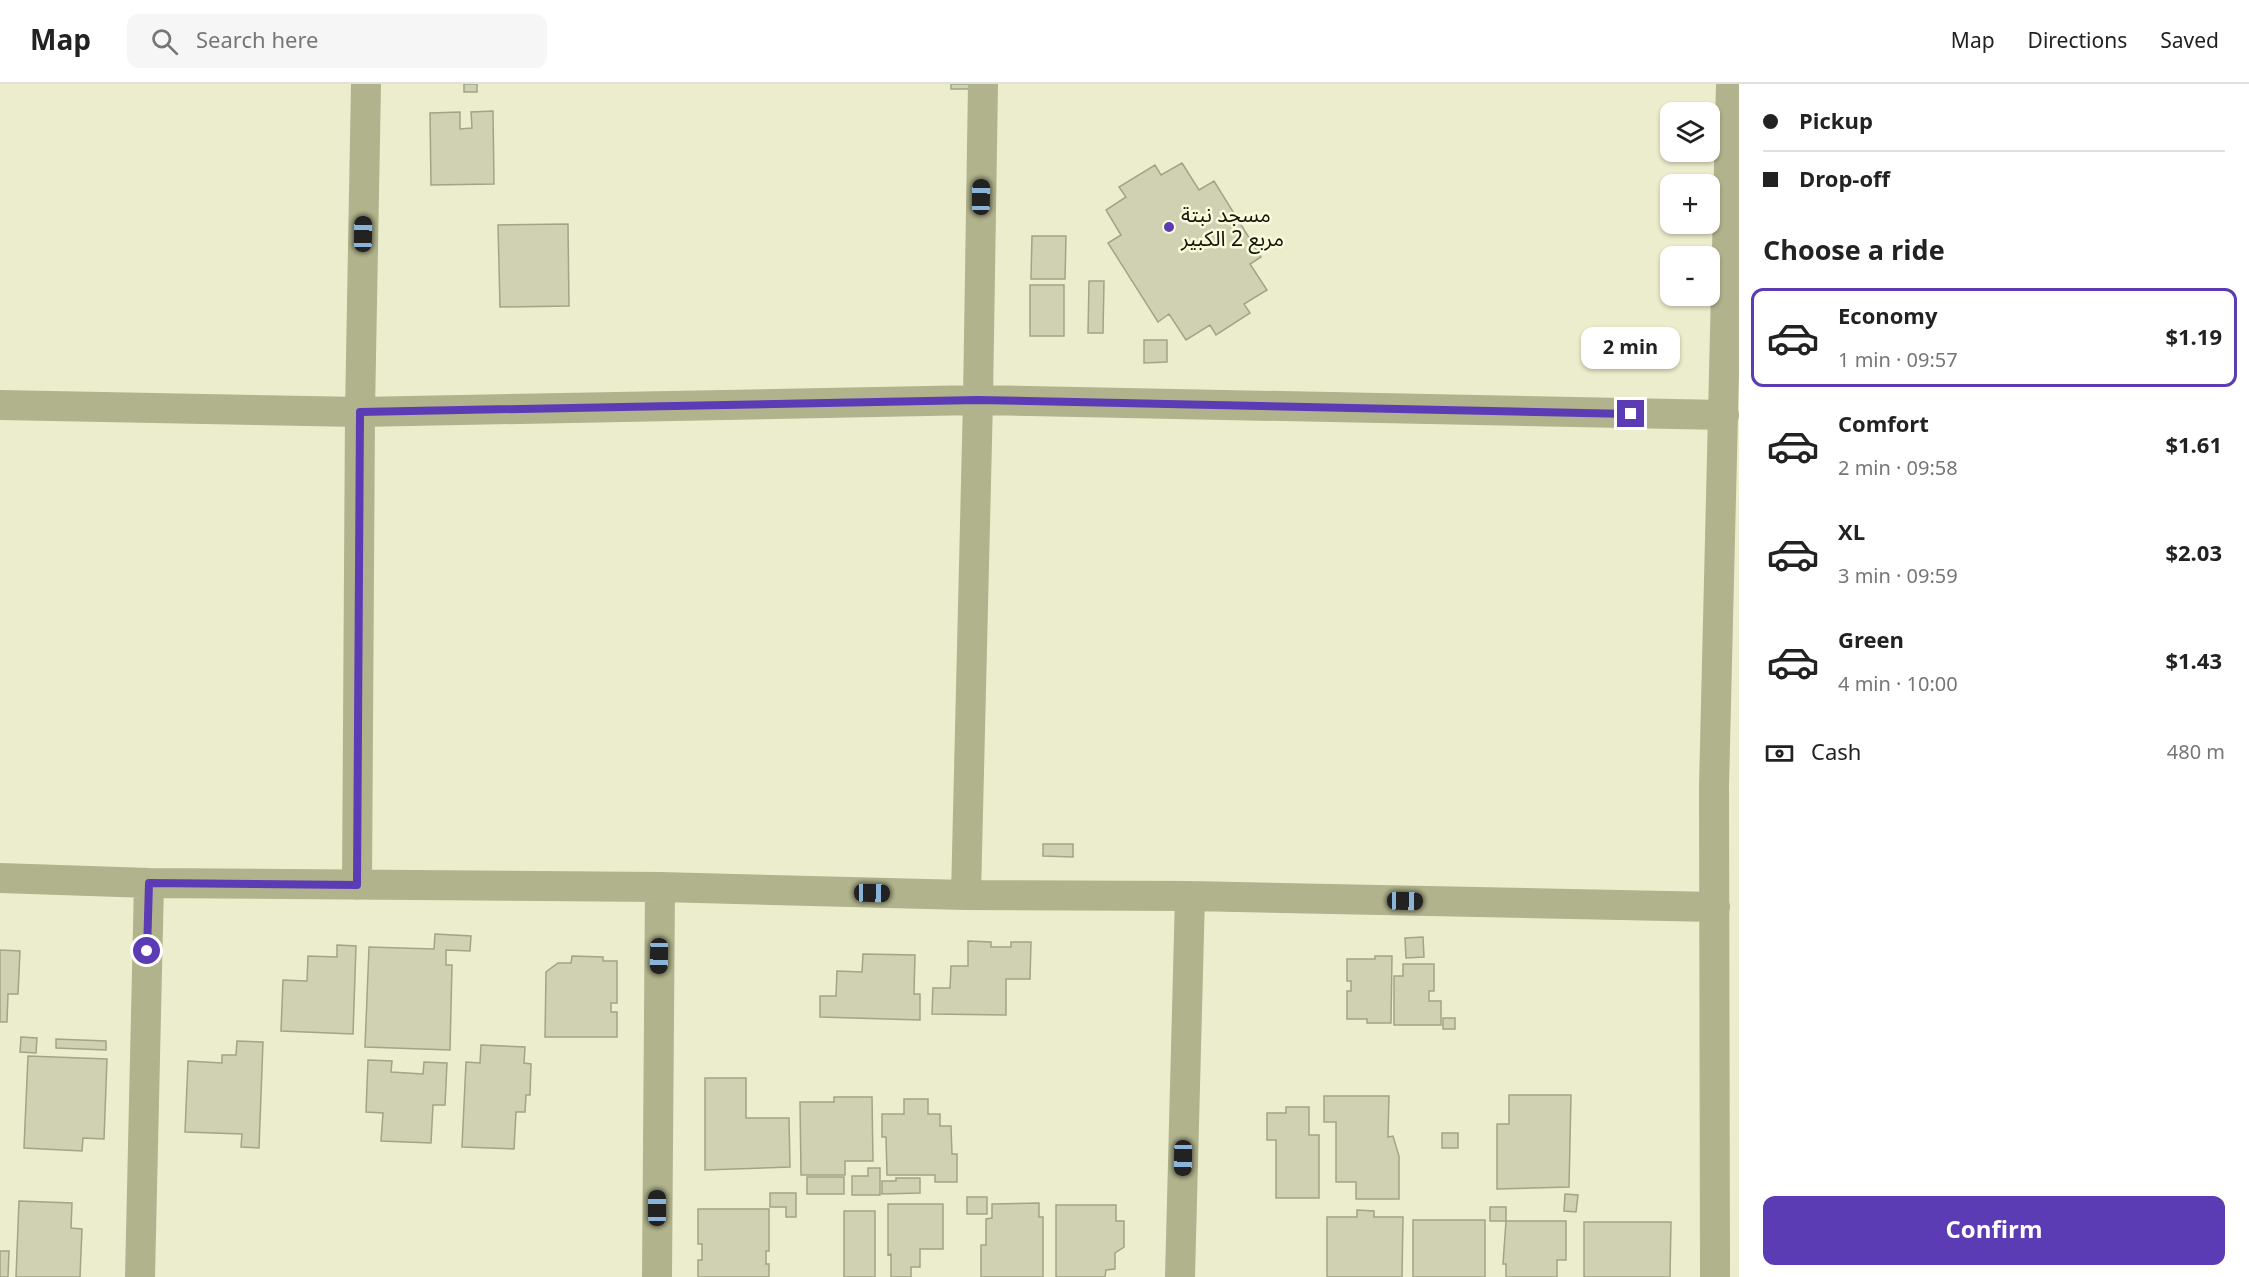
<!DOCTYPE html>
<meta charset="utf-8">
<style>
:root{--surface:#fff;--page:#f6f6f6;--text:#222;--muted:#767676;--line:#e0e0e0;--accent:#5b3cb4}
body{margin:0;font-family:Georgia,"Noto Sans Arabic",serif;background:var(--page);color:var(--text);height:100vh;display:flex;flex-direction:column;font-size:22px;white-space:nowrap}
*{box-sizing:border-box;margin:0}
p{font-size:20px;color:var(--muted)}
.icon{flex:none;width:33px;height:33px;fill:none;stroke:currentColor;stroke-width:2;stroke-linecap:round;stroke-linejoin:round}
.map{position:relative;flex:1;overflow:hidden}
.panel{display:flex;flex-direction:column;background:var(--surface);width:510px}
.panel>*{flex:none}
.hud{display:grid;align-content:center;height:132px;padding:0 24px;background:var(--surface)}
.controls{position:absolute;left:1660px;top:18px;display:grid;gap:12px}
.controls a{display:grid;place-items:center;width:60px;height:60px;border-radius:12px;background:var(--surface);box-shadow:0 2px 4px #0004;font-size:30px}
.end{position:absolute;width:27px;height:27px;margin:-14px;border:8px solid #5b3cb4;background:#fff;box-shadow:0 0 0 3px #fff}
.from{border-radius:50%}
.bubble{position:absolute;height:42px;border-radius:12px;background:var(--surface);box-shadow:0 2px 4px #0004;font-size:20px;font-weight:700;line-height:42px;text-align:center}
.car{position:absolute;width:18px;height:36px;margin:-18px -9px;border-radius:8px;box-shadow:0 0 4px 2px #0007;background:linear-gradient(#222 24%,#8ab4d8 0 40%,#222 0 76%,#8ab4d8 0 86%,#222 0)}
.hud b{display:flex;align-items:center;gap:21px;height:57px;font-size:22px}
.hud b+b{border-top:2px solid var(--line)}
.hud i{width:15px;height:15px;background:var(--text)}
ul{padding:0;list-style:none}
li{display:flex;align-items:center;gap:18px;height:99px;margin:0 12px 9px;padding:0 12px;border:3px solid transparent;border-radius:12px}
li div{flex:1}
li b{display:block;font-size:22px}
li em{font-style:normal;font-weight:700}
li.selected{border-color:var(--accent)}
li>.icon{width:54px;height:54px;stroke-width:1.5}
h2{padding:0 24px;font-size:27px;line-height:72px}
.pay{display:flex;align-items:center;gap:15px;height:66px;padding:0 24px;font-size:22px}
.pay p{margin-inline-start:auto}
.button{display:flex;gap:12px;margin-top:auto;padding:12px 24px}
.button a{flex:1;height:69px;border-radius:12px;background:var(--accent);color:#fff;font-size:24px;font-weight:700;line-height:69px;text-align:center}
header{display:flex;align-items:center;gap:36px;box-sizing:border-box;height:84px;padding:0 30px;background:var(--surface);border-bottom:2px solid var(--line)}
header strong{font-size:28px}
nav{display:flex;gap:33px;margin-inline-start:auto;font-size:21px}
.search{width:420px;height:54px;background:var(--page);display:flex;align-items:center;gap:15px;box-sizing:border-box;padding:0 21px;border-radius:12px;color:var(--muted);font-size:22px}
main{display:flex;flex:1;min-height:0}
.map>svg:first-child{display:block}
.building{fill:#cfd1b2;stroke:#a2a486;stroke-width:1.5}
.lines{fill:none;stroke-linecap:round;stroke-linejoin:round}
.street{stroke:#b1b38c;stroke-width:30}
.route{stroke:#5b3cb4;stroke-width:8}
.poi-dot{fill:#5b3cb4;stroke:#f9fbdb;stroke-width:2}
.labels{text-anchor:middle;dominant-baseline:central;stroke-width:5;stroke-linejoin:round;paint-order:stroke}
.poi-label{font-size:21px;fill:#131409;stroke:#f9fbdb;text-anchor:start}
</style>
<header>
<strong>Map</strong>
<div class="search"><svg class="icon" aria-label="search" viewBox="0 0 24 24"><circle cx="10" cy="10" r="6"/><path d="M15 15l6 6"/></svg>Search here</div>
<nav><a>Map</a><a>Directions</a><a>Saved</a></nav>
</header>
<main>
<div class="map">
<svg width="1739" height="1193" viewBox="0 0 1739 1193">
<rect width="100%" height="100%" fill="#ecedcd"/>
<!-- building -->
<path class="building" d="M464,0H477V8H464Z
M951,0H970V5H951Z
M493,27L494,100L431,101L430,29L460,28V45L472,44L471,28Z
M1182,79L1199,106L1214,97L1261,173L1250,180L1267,206L1244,220L1250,229L1216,251L1210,241L1186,256L1169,230L1158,238L1108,159L1121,151L1106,126L1126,113L1119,103L1155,81L1161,91Z
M568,140L569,222L500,223L498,141Z
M1032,152H1066L1065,195H1031Z
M1089,197H1104L1103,249H1088Z
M1030,201H1064V252H1030Z
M1144,256H1167V278L1144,279Z
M1043,760H1073V773L1043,772Z
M435,850L471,852L470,867L446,866V881H452L450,966L365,963L369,863L434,865Z
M1423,853L1424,873L1406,874L1405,854Z
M968,857L991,858V863H1011V858H1031L1030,895H1006V931L932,930L933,904H950L951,882H968Z
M337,861L356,862L353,950L281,947L283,896L307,897L308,872L337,873Z
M0,866L20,867L18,910H8L7,938H0Z
M863,870L915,871L914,910H920V936L820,933V912H836L837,887L862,888Z
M572,872L603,873V877H617V919H611V928H617V953H545L546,888L558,879H571Z
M1375,872H1392L1391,939H1367V935H1347V907H1351V897H1347V875H1375Z
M1403,880H1434V907H1429V917H1441V941H1394V892H1403Z
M1443,934H1455V945H1443Z
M21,953L37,954L36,969L20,968Z
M56,955L106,957V966L56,964Z
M237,957L263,958L259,1064L241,1063L242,1050L185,1048L188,977L222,979V971H236Z
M481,961L525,963L524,979L531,980L530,1011H526L525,1028H516L514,1065L462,1063L466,978L480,979Z
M28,972L107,975L104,1055L83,1054L82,1067L24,1064Z
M368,976L392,977L391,988L423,990L424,978L447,979L445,1021H433L431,1059L381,1057L383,1029L366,1028Z
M705,994H746V1034H789L790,1083L705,1086Z
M1509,1011H1571L1569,1103L1497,1105V1040H1509Z
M1324,1012H1389L1388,1053L1393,1052L1399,1072V1115H1356V1098H1336V1038H1324Z
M834,1013H872L873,1077H845V1091H801L800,1018H834Z
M904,1015H928V1030H940V1042H951L952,1070H957V1098H935V1091H887L886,1053H882V1030H904Z
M1286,1023H1309V1051H1319V1114H1276V1056H1267V1029H1286Z
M1442,1049H1458V1064H1442Z
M868,1084H880V1111H852V1092H868Z
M807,1093H844V1110H807Z
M896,1094H920V1109L882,1110V1097H896Z
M770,1109H796V1133H786V1123H770Z
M1565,1110L1578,1111L1576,1128L1564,1127Z
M967,1113H987V1130H967Z
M19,1117L72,1119L71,1144L82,1145L80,1193H16Z
M1039,1119V1133H1043V1193H981V1161H986V1135L992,1134V1120Z
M888,1120H943V1165H920V1183H911V1193H891V1170L888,1171Z
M1056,1121H1116V1137H1124V1163L1115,1169V1185L1106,1186L1105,1193H1056Z
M1490,1123H1506V1137H1490Z
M698,1125H769V1167H766V1180H769V1193H698V1176H702V1160H698Z
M1357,1126L1374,1127V1133H1403L1402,1193H1327V1133H1357Z
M844,1127H875V1193H844Z
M1413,1136H1485V1193H1413Z
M1506,1137H1566V1176H1557V1193H1506V1180H1503Z
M1584,1138H1671L1670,1193H1584Z
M0,1167H9L8,1193H0Z"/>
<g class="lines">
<!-- street -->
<path class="street" d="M0,321L360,328L978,316L1724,331
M0,794L149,799L660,803L966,811L1190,812L1715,823
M357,801L360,328L366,0
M966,811L978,316L983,0
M140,1193L149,799
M657,1193L660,803
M1180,1193L1190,812
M1715,1193L1714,702L1731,0"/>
</g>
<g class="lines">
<!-- route -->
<path class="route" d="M147,867L149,799L357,801L360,328L978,316L1631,330"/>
</g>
<!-- markers -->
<circle class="poi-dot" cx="1169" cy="143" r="6"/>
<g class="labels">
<!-- poi labels -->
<g class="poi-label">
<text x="1181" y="131">مسجد نبتة<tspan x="1181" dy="24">مربع 2 الكبير</tspan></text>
</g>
</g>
</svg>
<div class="controls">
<a><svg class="icon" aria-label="layers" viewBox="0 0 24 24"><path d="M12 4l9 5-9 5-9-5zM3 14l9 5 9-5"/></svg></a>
<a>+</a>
<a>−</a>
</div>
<i class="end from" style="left:147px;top:867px"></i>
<i class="end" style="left:1631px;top:330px"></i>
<div class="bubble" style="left:1581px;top:243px;width:99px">2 min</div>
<i class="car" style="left:981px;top:113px;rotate:1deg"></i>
<i class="car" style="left:363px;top:150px;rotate:1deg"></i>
<i class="car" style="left:872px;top:809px;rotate:91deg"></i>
<i class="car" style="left:1405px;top:817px;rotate:91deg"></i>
<i class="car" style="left:659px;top:872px;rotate:181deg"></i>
<i class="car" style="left:1183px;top:1074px;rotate:181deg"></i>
<i class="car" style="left:657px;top:1124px;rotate:0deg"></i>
</div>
<section class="panel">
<div class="hud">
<b><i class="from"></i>Pickup</b>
<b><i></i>Drop-off</b>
</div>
<h2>Choose a ride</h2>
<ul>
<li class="selected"><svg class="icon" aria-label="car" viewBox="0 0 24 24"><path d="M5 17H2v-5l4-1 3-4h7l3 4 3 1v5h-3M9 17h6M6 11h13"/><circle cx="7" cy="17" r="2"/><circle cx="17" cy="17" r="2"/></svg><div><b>Economy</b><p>1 min · 09:57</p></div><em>$1.19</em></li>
<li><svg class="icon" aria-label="car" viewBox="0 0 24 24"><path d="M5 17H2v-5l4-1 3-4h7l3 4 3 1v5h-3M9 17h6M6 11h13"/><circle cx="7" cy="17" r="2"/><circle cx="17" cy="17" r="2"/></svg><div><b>Comfort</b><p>2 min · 09:58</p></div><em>$1.61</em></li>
<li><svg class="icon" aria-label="car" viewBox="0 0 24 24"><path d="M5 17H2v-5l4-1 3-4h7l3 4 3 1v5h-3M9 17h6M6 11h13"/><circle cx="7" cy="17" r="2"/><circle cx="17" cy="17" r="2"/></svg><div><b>XL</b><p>3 min · 09:59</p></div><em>$2.03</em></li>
<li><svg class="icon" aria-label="car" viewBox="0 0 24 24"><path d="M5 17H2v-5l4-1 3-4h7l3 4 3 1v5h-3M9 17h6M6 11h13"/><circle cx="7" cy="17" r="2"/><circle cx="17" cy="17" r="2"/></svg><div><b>Green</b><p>4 min · 10:00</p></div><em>$1.43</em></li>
</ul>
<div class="pay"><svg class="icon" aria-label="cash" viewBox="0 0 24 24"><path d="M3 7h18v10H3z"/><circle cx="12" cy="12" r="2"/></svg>Cash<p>480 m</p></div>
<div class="button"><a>Confirm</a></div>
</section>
</main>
